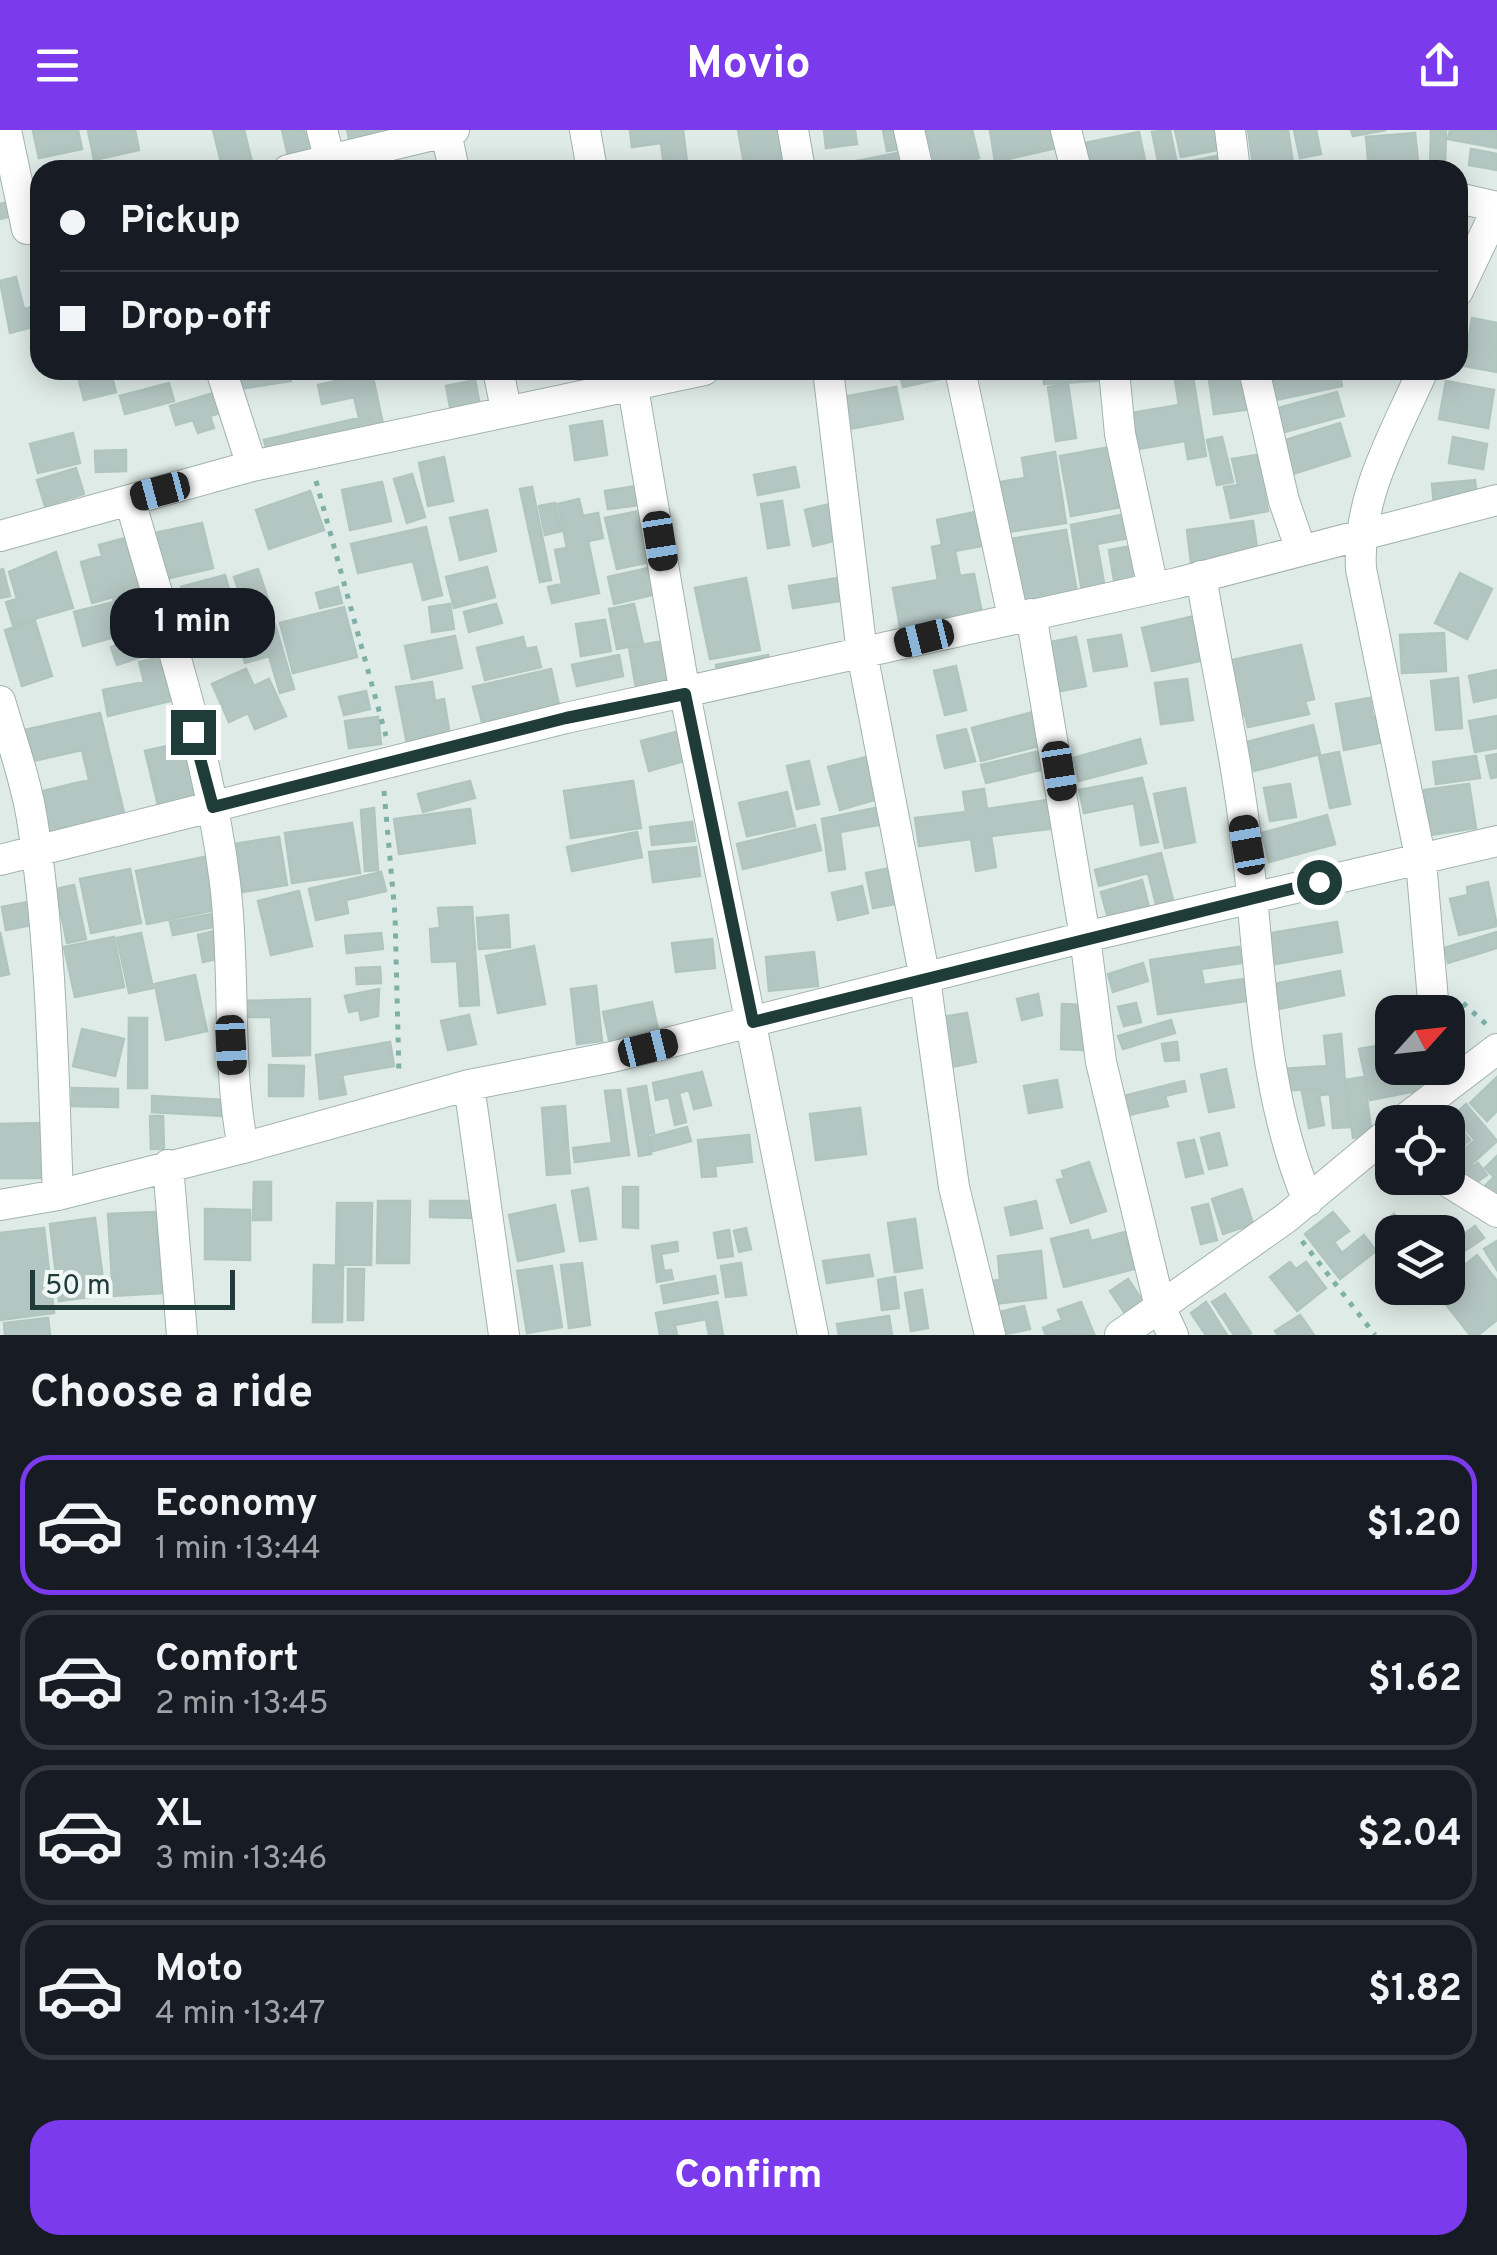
<!DOCTYPE html>
<meta charset="utf-8">
<style>
:root{--surface:#171b24;--page:#20242c;--text:#f1f3f6;--muted:#9ea1a6;--line:#363941;--accent:#7c3aed}
body{margin:0;font-family:Overpass,sans-serif;background:var(--page);color:var(--text);height:100vh;display:flex;flex-direction:column;font-size:38px;white-space:nowrap}
*{box-sizing:border-box;margin:0}
p{font-size:32px;color:var(--muted)}
.icon{flex:none;width:55px;height:55px;fill:none;stroke:currentColor;stroke-width:2;stroke-linecap:round;stroke-linejoin:round}
.map{position:relative;height:1205px;overflow:hidden}
.details{display:flex;flex-direction:column;background:var(--surface);flex:1}
.details>*{flex:none}
.banner{position:absolute;left:30px;top:30px;width:1438px;height:220px;border-radius:30px;box-shadow:0 5px 25px #0003;display:grid;align-content:center;height:220px;padding:0 30px;background:var(--surface)}
.needle{width:65px;rotate:63deg}
.buttons{position:absolute;left:1375px;top:865px;display:grid;gap:20px}
.buttons a{display:grid;place-items:center;width:90px;height:90px;border-radius:20px;background:var(--surface);box-shadow:0 5px 25px #0003;font-size:50px}
.scale{position:absolute;left:30px;bottom:25px;width:205px;box-sizing:border-box;padding-left:10px;border:5px solid #1f3c38;border-top:0;font-size:28px;line-height:35px;white-space:nowrap;color:#1f3c38;-webkit-text-stroke:8px #f0f8f5;paint-order:stroke}
.end{position:absolute;width:45px;height:45px;margin:-22px;border:12px solid #1f3c38;background:#fff;box-shadow:0 0 0 5px #fff}
.from{border-radius:50%}
.bubble{position:absolute;height:70px;border-radius:30px;background:var(--surface);box-shadow:0 5px 25px #0003;font-size:32px;font-weight:700;line-height:70px;text-align:center}
.car{position:absolute;width:30px;height:60px;margin:-30px -15px;border-radius:12px;box-shadow:0 0 8px 2px #0007;background:linear-gradient(#222 24%,#8ab4d8 0 40%,#222 0 76%,#8ab4d8 0 86%,#222 0)}
.banner b{display:flex;align-items:center;gap:35px;height:95px;font-size:38px}
.banner b+b{border-top:2px solid var(--line)}
.banner i{width:25px;height:25px;background:var(--text)}
ul{padding:0;list-style:none}
li{display:flex;align-items:center;gap:30px;height:140px;margin:0 20px 15px;padding:0 10px;border:5px solid var(--line);border-radius:30px}
li div{flex:1}
li b{display:block;font-size:38px}
li em{font-style:normal;font-weight:700}
li.selected{border-color:var(--accent)}
li>.icon{width:90px;height:90px;stroke-width:1.5}
h2{padding:0 30px;font-size:45px;line-height:120px}
.cta{display:flex;gap:20px;margin-top:auto;padding:20px 30px}
.cta a{flex:1;height:115px;border-radius:30px;background:var(--accent);color:#fff;font-size:40px;font-weight:700;line-height:115px;text-align:center}
header{display:flex;justify-content:space-between;align-items:center;height:130px;padding:0 30px;background:var(--accent);color:#fff;font-size:45px;font-weight:700}
.map>svg:first-child{display:block}
.building{fill:#b4c6c1;stroke:#b1c5bf;stroke-width:2.5}
.lines{fill:none;stroke-linecap:round;stroke-linejoin:round}
.minor-casing{stroke:#a2b3af;stroke-width:32}
.path{stroke:#7eb0a7;stroke-width:5;stroke-dasharray:5 8;stroke-linecap:butt}
.minor{stroke:#fff;stroke-width:30}
.route{stroke:#1f3c38;stroke-width:12}
</style>
<header><svg class="icon" aria-label="menu" viewBox="0 0 24 24"><path d="M4 6h16M4 12h16M4 18h16"/></svg>Movio<svg class="icon" aria-label="share" viewBox="0 0 24 24"><path d="M12 15V3M7 8l5-5 5 5M5 13v7h14v-7"/></svg></header>
<div class="map">
<svg width="1497" height="1205" viewBox="0 0 1497 1205">
<rect width="100%" height="100%" fill="#dfebe7"/>
<!-- building -->
<path class="building" d="M78,0L82,19L39,28L33,1Z
M88,0H135L139,20L94,30Z
M213,0H244L254,40H223Z
M282,0H304L311,25L289,30Z
M347,0H416L352,21Z
M630,0H683L688,40H635L664,36L661,13L632,17Z
M738,0H788V40H745Z
M824,0H855L857,14L826,18Z
M883,0H902L905,18L887,21Z
M926,0H972L979,28L936,39Z
M990,0H1061L1065,16L995,32Z
M1170,0L1177,34L1227,24L1230,40H1160L1152,2Z
M1175,0H1225L1228,18L1181,27Z
M1248,0H1288L1294,40H1254Z
M1294,0H1316L1321,24L1300,28Z
M1351,0H1386L1353,6Z
M1431,0H1446L1445,40H1430Z
M1450,0H1497V18L1448,9Z
M1139,2L1147,40H1091L1085,13Z
M1415,3L1419,40H1369L1366,7Z
M1471,19L1497,24V40L1469,35Z
M902,22L905,40H811Z
M16,70L20,84L0,89V74Z
M16,147L24,179L40,175V195L10,203L0,151Z
M1472,188L1497,193V242L1464,236Z
M110,240L116,262L84,270L78,247Z
M236,240H289L291,251L239,259Z
M577,240H620L622,253L579,258Z
M899,240H937L939,249L903,257Z
M1042,240H1109L1111,250L1044,254Z
M1270,240H1339L1342,256L1276,270Z
M1192,241L1206,326L1188,329L1185,311L1138,319L1131,283L1179,275L1174,244Z
M372,243L385,303L269,330L264,310L359,288L354,267L322,274L318,255Z
M1247,245L1252,279L1214,284L1209,250Z
M475,250L481,281L452,287L446,256Z
M1446,251L1494,260L1488,298L1439,289Z
M169,253L174,271L125,284L120,266Z
M1068,254L1076,308L1056,311L1048,257Z
M896,257L903,289L849,299L843,267Z
M220,261L226,281L210,286L214,298L198,303L193,290L176,295L170,276Z
M1337,262L1344,286L1281,303L1274,279Z
M602,291L607,325L575,330L570,296Z
M1340,293L1350,326L1293,344L1282,311Z
M73,303L80,333L38,343L30,314Z
M1222,307L1233,352L1217,355L1207,310Z
M1453,307L1487,314L1483,339L1449,333Z
M1116,316L1127,376L1071,386L1060,326Z
M126,320V341L96,342L95,321Z
M1055,322L1066,393L1008,402L1000,352L1025,348L1022,328Z
M1263,324L1270,359L1264,360L1268,381L1231,388L1224,357L1238,355L1232,329Z
M444,327L453,371L428,376L419,333Z
M795,337L799,357L758,365L754,345Z
M76,338L84,364L45,376L37,350Z
M412,344L425,387L407,393L394,349Z
M1475,350L1477,371L1434,375L1432,354Z
M382,352L391,391L350,400L342,360Z
M637,356L640,375L608,379L605,361Z
M532,357L551,450L540,452L520,359Z
M310,361L324,400L269,419L256,380Z
M579,369L583,386L598,383L603,408L588,411L599,463L552,473L548,457L562,454L555,420L567,418L558,374Z
M782,371L789,415L768,418L761,374Z
M555,373L561,401L545,405L539,376Z
M834,373L842,409L813,416L805,380Z
M487,380L496,421L460,430L450,388Z
M985,380L992,414L955,421L960,446L974,444L984,493L902,508L893,458L938,450L932,417L942,415L937,390Z
M639,381L650,432L617,439L605,388Z
M1131,383L1135,407L1097,414L1106,464L1083,468L1071,395Z
M1253,391L1258,424L1191,432L1187,400Z
M202,393L213,438L166,449L155,403Z
M426,397L442,465L423,470L413,431L358,443L351,414Z
M1066,400L1078,468L1022,478L1010,409Z
M133,406L158,495L83,516L74,482L114,472L113,467L92,473L81,432L102,426L99,415Z
M1137,415L1145,458L1116,463L1109,420Z
M56,422L73,478L13,495L6,472L17,469L9,442Z
M487,437L495,467L454,478L446,447Z
M653,437L660,463L614,474L608,447Z
M3,439L10,466L0,468V440Z
M258,439L274,487L250,495L234,447Z
M1460,443L1492,459L1467,509L1435,493Z
M225,445L240,499L196,511L181,457Z
M850,446L854,469L793,478L789,456Z
M746,448L760,520L710,529L695,458Z
M338,457L342,473L320,478L316,463Z
M450,474L454,499L432,502L429,477Z
M496,474L502,493L469,502L464,482Z
M634,474L643,514L617,519L609,479Z
M344,477L357,527L293,543L280,493Z
M1199,485L1209,529L1152,541L1142,498Z
M605,490L611,521L581,526L576,494Z
M35,491L52,546L22,556L5,500Z
M275,494L294,559L280,563L269,526L245,533L237,506Z
M163,500L168,518L117,535L111,517Z
M1444,503L1446,541L1402,543L1400,505Z
M1121,505L1127,536L1094,541L1088,510Z
M455,506L462,538L412,549L405,516Z
M523,507L526,519L536,517L541,537L485,550L477,518Z
M1076,507L1086,556L1056,562L1046,513Z
M670,510L679,562L638,570L629,517Z
M1301,515L1314,569L1305,571L1309,584L1248,597L1245,585L1240,586L1228,531Z
M619,525L623,546L577,556L572,535Z
M768,525L771,542L720,552L716,535Z
M161,527L170,571L108,586L103,560L144,552L139,532Z
M956,536L966,580L945,585L934,541Z
M246,539L254,556L269,549L286,586L255,599L248,583L229,592L212,554Z
M551,539L560,579L483,596L473,557Z
M1497,540V567L1474,572L1469,546Z
M1458,548L1462,598L1436,600L1431,551Z
M1187,549L1193,590L1161,594L1155,553Z
M432,552L435,571L444,569L451,612L408,619L396,557Z
M366,561L370,579L344,585L339,567Z
M1370,568L1373,587L1384,585L1389,611L1344,620L1336,574Z
M1037,581L1046,614L981,631L972,598Z
M100,583L126,691L50,709L39,662L89,650L82,620L33,631L25,600Z
M1497,586V618L1475,622L1469,591Z
M378,587L381,614L349,618L345,591Z
M1313,595L1320,624L1254,641L1247,612Z
M966,599L975,631L945,638L937,606Z
M676,602L684,631L649,641L641,611Z
M1140,609L1146,633L1079,651L1073,628Z
M189,611L202,669L159,679L145,621Z
M1048,619L1053,637L986,653L981,635Z
M1339,622L1350,674L1330,678L1319,626Z
M1497,624V647L1491,648L1486,626Z
M1476,626L1480,648L1436,654L1433,632Z
M866,627L878,669L840,680L828,637Z
M809,631L819,674L797,679L787,636Z
M1142,648L1158,712L1141,715L1134,673L1084,683L1079,660Z
M470,651L475,668L423,682L418,664Z
M633,651L641,698L571,708L564,661Z
M1290,654L1296,687L1270,691L1264,658Z
M1469,654L1476,698L1430,705L1424,660Z
M1185,658L1195,712L1165,718L1154,664Z
M984,659L987,679L1054,669L1058,698L991,706L996,737L976,741L971,709L919,716L915,688L966,682L963,662Z
M787,662L795,696L747,706L739,673Z
M885,676L889,693L840,702L845,739L829,741L822,689Z
M374,678L378,740L365,741L361,680Z
M470,679L475,713L399,724L394,689Z
M1327,685L1335,714L1269,732L1262,703Z
M692,692L695,711L652,715L650,697Z
M352,693L360,743L292,753L285,703Z
M815,695L821,720L743,739L737,714Z
M637,702L642,727L572,741L567,717Z
M279,707L287,755L242,762L234,714Z
M696,717L700,746L653,752L649,722Z
M1161,723L1174,774L1157,778L1148,743L1099,756L1095,740Z
M209,726L220,779L147,794L136,741Z
M895,737L901,773L873,778L866,743Z
M130,739L141,793L91,803L80,749Z
M381,742L386,761L346,770L348,783L316,790L309,759Z
M1142,750L1150,781L1109,792L1101,762Z
M1488,752L1497,796L1459,805L1450,769L1468,765L1467,757Z
M74,755L86,809L67,813L56,759Z
M862,756L868,783L838,790L832,763Z
M299,761L312,816L271,825L258,771Z
M33,771L37,794L6,800L2,777Z
M472,777L479,875L460,876L457,831L432,832L430,799L440,798L438,778Z
M217,783L219,796L173,805L170,792Z
M508,785L510,817L479,819L477,788Z
M1337,792L1342,822L1265,836L1259,805Z
M215,801L221,828L203,832L198,805Z
M0,802L9,844L0,846Z
M1497,802V818L1448,833L1444,818Z
M141,803L153,858L129,863L117,808Z
M381,803L383,819L347,823L345,806Z
M114,807L124,857L75,867L64,817Z
M712,809L715,838L676,842L672,813Z
M534,816L545,874L498,883L486,826Z
M1239,817L1242,833L1201,839L1204,855L1244,849L1247,871L1158,884L1150,830Z
M814,822L818,856L769,861L766,827Z
M1143,833L1148,851L1113,862L1108,844Z
M380,837L381,853L357,854L356,838Z
M1340,841L1344,865L1274,880L1269,855Z
M195,845L207,901L166,910L155,854Z
M596,856L602,911L577,914L571,859Z
M379,859L378,886L361,890L359,880L349,882L345,866Z
M1038,864L1042,885L1022,890L1017,869Z
M310,869V925L273,926L271,887H244L243,871Z
M652,872L659,904L610,914L603,882Z
M1136,873L1141,892L1124,896L1118,877Z
M1062,874L1085,875L1084,920L1061,919Z
M967,883L976,932L951,937L942,887Z
M469,885L476,914L448,920L441,891Z
M129,888H147V958H128Z
M1171,890L1175,903L1123,919L1118,906Z
M82,899L124,909L115,946L73,936Z
M1341,904L1349,997L1333,998L1330,964L1321,965L1320,958L1283,961L1282,939L1327,936L1324,906Z
M390,912L394,936L342,945L346,964L320,969L316,925Z
M1177,912L1179,930L1165,931L1162,914Z
M1392,913V938H1416L1421,960L1370,970L1359,919Z
M269,935L304,936L303,966H269Z
M1226,939L1234,977L1209,982L1201,945Z
M702,942L711,975L694,979L689,960L679,963L686,992L675,995L669,967L656,970L653,953Z
M1364,947L1372,1006L1353,1008L1345,950Z
M1497,947V981L1487,991L1470,973Z
M1057,950L1062,977L1029,983L1024,956Z
M1184,951L1186,961L1165,966L1168,976L1129,985L1124,966Z
M646,956L654,1003L648,1004L651,1024L639,1026L628,959Z
M72,958L118,959V977L72,976Z
M1318,959L1324,995L1309,998L1302,962Z
M620,960L629,1025L575,1032L573,1018L612,1013L605,961Z
M152,966L224,970L223,986L152,982Z
M1466,974L1497,1011L1463,1042L1452,1030L1475,1010L1453,986Z
M565,976L570,1043L547,1045L542,978Z
M860,978L866,1024L816,1030L810,984Z
M150,986H163L164,1019H151Z
M1452,988L1470,1010L1448,1029L1447,992Z
M45,993V1048H0V994Z
M687,997L691,1011L653,1021L650,1007Z
M1219,1003L1227,1035L1209,1039L1201,1008Z
M749,1005L752,1032L715,1036L716,1046L702,1047L698,1010Z
M1194,1010L1203,1043L1186,1047L1178,1013Z
M1497,1026V1076L1481,1060L1494,1047L1485,1038Z
M1089,1032L1106,1081L1071,1093L1057,1050L1064,1048L1062,1041Z
M1478,1033L1487,1045L1470,1057L1461,1044Z
M254,1052H271V1090H253Z
M623,1057H638V1098L623,1097Z
M588,1058L596,1109L580,1111L572,1061Z
M1242,1059L1253,1094L1223,1104L1212,1069Z
M378,1071H410L409,1133H377Z
M430,1071H477L476,1088L430,1087Z
M1036,1071L1042,1098L1011,1105L1005,1078Z
M337,1073H372L371,1135L336,1134Z
M1208,1074L1217,1110L1201,1114L1192,1078Z
M555,1075L564,1121L518,1131L509,1085Z
M205,1079L250,1080V1130L205,1129Z
M156,1082L162,1163L113,1166L108,1084Z
M1333,1082L1349,1101L1334,1112L1342,1123L1364,1105L1376,1121L1340,1149L1305,1104Z
M1394,1084L1408,1102H1392V1109L1381,1094Z
M95,1088L105,1165L59,1171L50,1094Z
M915,1089L922,1138L895,1142L888,1093Z
M1475,1096L1484,1108L1448,1132L1452,1138L1448,1141V1116Z
M44,1098L54,1183L0,1190V1103Z
M746,1098L751,1119L739,1122L734,1101Z
M729,1100L733,1126L718,1128L714,1103Z
M1088,1100L1091,1111L1125,1102L1134,1139L1064,1157L1051,1109Z
M1497,1111V1140L1484,1119Z
M677,1112L678,1121L661,1124L664,1141L671,1140L673,1149L657,1152L652,1116Z
M1389,1116L1392,1120V1140L1381,1125Z
M1041,1121L1046,1168L993,1174L990,1151L1000,1150L998,1126Z
M869,1125L873,1146L827,1153L823,1131Z
M1477,1125L1497,1151V1190L1478,1205H1470L1434,1159L1448,1158V1149Z
M1290,1132L1296,1139L1306,1132L1326,1158L1297,1181L1270,1147Z
M582,1133L590,1195L569,1198L561,1135Z
M741,1133L746,1165L726,1167L721,1136Z
M314,1135L343,1136L342,1192H313Z
M552,1136L562,1197L527,1203L517,1141Z
M348,1139H364L363,1190H348Z
M715,1146L718,1163L664,1173L661,1156Z
M895,1147L899,1178L882,1180L878,1150Z
M1128,1149L1144,1173L1126,1185L1110,1161Z
M922,1160L928,1198L911,1201L905,1163Z
M1225,1164L1251,1203L1249,1205H1234L1212,1172Z
M717,1172L723,1205H709L706,1189L675,1195L677,1205H660L656,1183Z
M1081,1172L1094,1204L1046,1205L1043,1198L1062,1190L1058,1180Z
M1206,1172L1227,1205H1206L1191,1183Z
M1024,1176L1030,1199L1001,1205L996,1183Z
M1300,1185L1314,1205H1278L1275,1201Z
M889,1186L892,1205H839L837,1194Z
M48,1188L50,1205H5L4,1193Z"/>
<g class="lines">
<defs>
<path id="minor" d="M6,0L27,99
M322,0L330,31
M585,0L592,40
M793,0L800,40
M909,0L918,40
M1066,0L1076,40
M1230,0L1235,40
M446,2L454,40
M288,40L454,0
M1458,68L1497,77
M1458,161L1497,79
M221,240L252,336
M498,240L506,279
M630,240L685,564L813,1205
M828,240L862,523L925,849L954,1057L990,1205
M960,240L1013,487
M1114,240L1120,304L1153,458
M1254,240L1284,371L1301,420
M1423,240C1394,306 1357,366 1361,439L1421,731L1434,882
M130,370C165,495 209,623 225,753C236,841 226,930 243,1018
M0,406L252,336L704,240
M1201,446C1216,536 1237,627 1247,718C1261,838 1261,958 1308,1071
M1031,484L1085,807L1101,932L1160,1177L1173,1205
M0,571C11,609 26,650 32,689C52,814 53,939 58,1065
M0,730L566,588L1177,453L1497,370
M469,955L504,1205
M1401,992L1497,919
M168,1035L182,1205
M1442,1048L1497,1082
M0,1075L58,1065L243,1018L469,955L612,927L1085,807L1497,711
M1120,1205L1286,1088L1392,1000"/>
</defs>
<!-- minor casing -->
<use href="#minor" class="minor-casing"/>
<!-- path -->
<path class="path" d="M316,351L386,606
M384,661L395,785L399,944
M1463,873L1488,896
M1302,1111L1375,1205"/>
<!-- minor -->
<use href="#minor" class="minor"/>
</g>
<g class="lines">
<!-- route -->
<path class="route" d="M193,602L213,677L566,588L685,564L753,892L1319,752"/>
</g>
</svg>
<div class="buttons">
<a><svg class="needle" viewBox="-14 -14 28 28"><path d="M0-13l5 13h-10z" fill="#e53935"/><path d="M0 13l5-13h-10z" fill="#9ea1a6"/></svg></a>
<a><svg class="icon" aria-label="locate" viewBox="0 0 24 24"><circle cx="12" cy="12" r="6"/><path d="M12 2v4M12 18v4M2 12h4M18 12h4"/></svg></a>
<a><svg class="icon" aria-label="layers" viewBox="0 0 24 24"><path d="M12 4l9 5-9 5-9-5zM3 14l9 5 9-5"/></svg></a>
</div>
<div class="scale">50 m</div>
<i class="end from" style="left:1319px;top:752px"></i>
<i class="end" style="left:193px;top:602px"></i>
<div class="bubble" style="left:110px;top:458px;width:165px">1 min</div>
<i class="car" style="left:160px;top:361px;rotate:255deg"></i>
<i class="car" style="left:660px;top:411px;rotate:171deg"></i>
<i class="car" style="left:924px;top:508px;rotate:256deg"></i>
<i class="car" style="left:1059px;top:641px;rotate:171deg"></i>
<i class="car" style="left:1247px;top:715px;rotate:350deg"></i>
<i class="car" style="left:231px;top:915px;rotate:177deg"></i>
<i class="car" style="left:648px;top:918px;rotate:76deg"></i>
<div class="banner">
<b><i class="from"></i>Pickup</b>
<b><i></i>Drop-off</b>
</div>
</div>
<section class="details">
<h2>Choose a ride</h2>
<ul>
<li class="selected"><svg class="icon" aria-label="car" viewBox="0 0 24 24"><path d="M5 17H2v-5l4-1 3-4h7l3 4 3 1v5h-3M9 17h6M6 11h13"/><circle cx="7" cy="17" r="2"/><circle cx="17" cy="17" r="2"/></svg><div><b>Economy</b><p>1 min · 13:44</p></div><em>$1.20</em></li>
<li><svg class="icon" aria-label="car" viewBox="0 0 24 24"><path d="M5 17H2v-5l4-1 3-4h7l3 4 3 1v5h-3M9 17h6M6 11h13"/><circle cx="7" cy="17" r="2"/><circle cx="17" cy="17" r="2"/></svg><div><b>Comfort</b><p>2 min · 13:45</p></div><em>$1.62</em></li>
<li><svg class="icon" aria-label="car" viewBox="0 0 24 24"><path d="M5 17H2v-5l4-1 3-4h7l3 4 3 1v5h-3M9 17h6M6 11h13"/><circle cx="7" cy="17" r="2"/><circle cx="17" cy="17" r="2"/></svg><div><b>XL</b><p>3 min · 13:46</p></div><em>$2.04</em></li>
<li><svg class="icon" aria-label="car" viewBox="0 0 24 24"><path d="M5 17H2v-5l4-1 3-4h7l3 4 3 1v5h-3M9 17h6M6 11h13"/><circle cx="7" cy="17" r="2"/><circle cx="17" cy="17" r="2"/></svg><div><b>Moto</b><p>4 min · 13:47</p></div><em>$1.82</em></li>
</ul>
<div class="cta"><a>Confirm</a></div>
</section>
